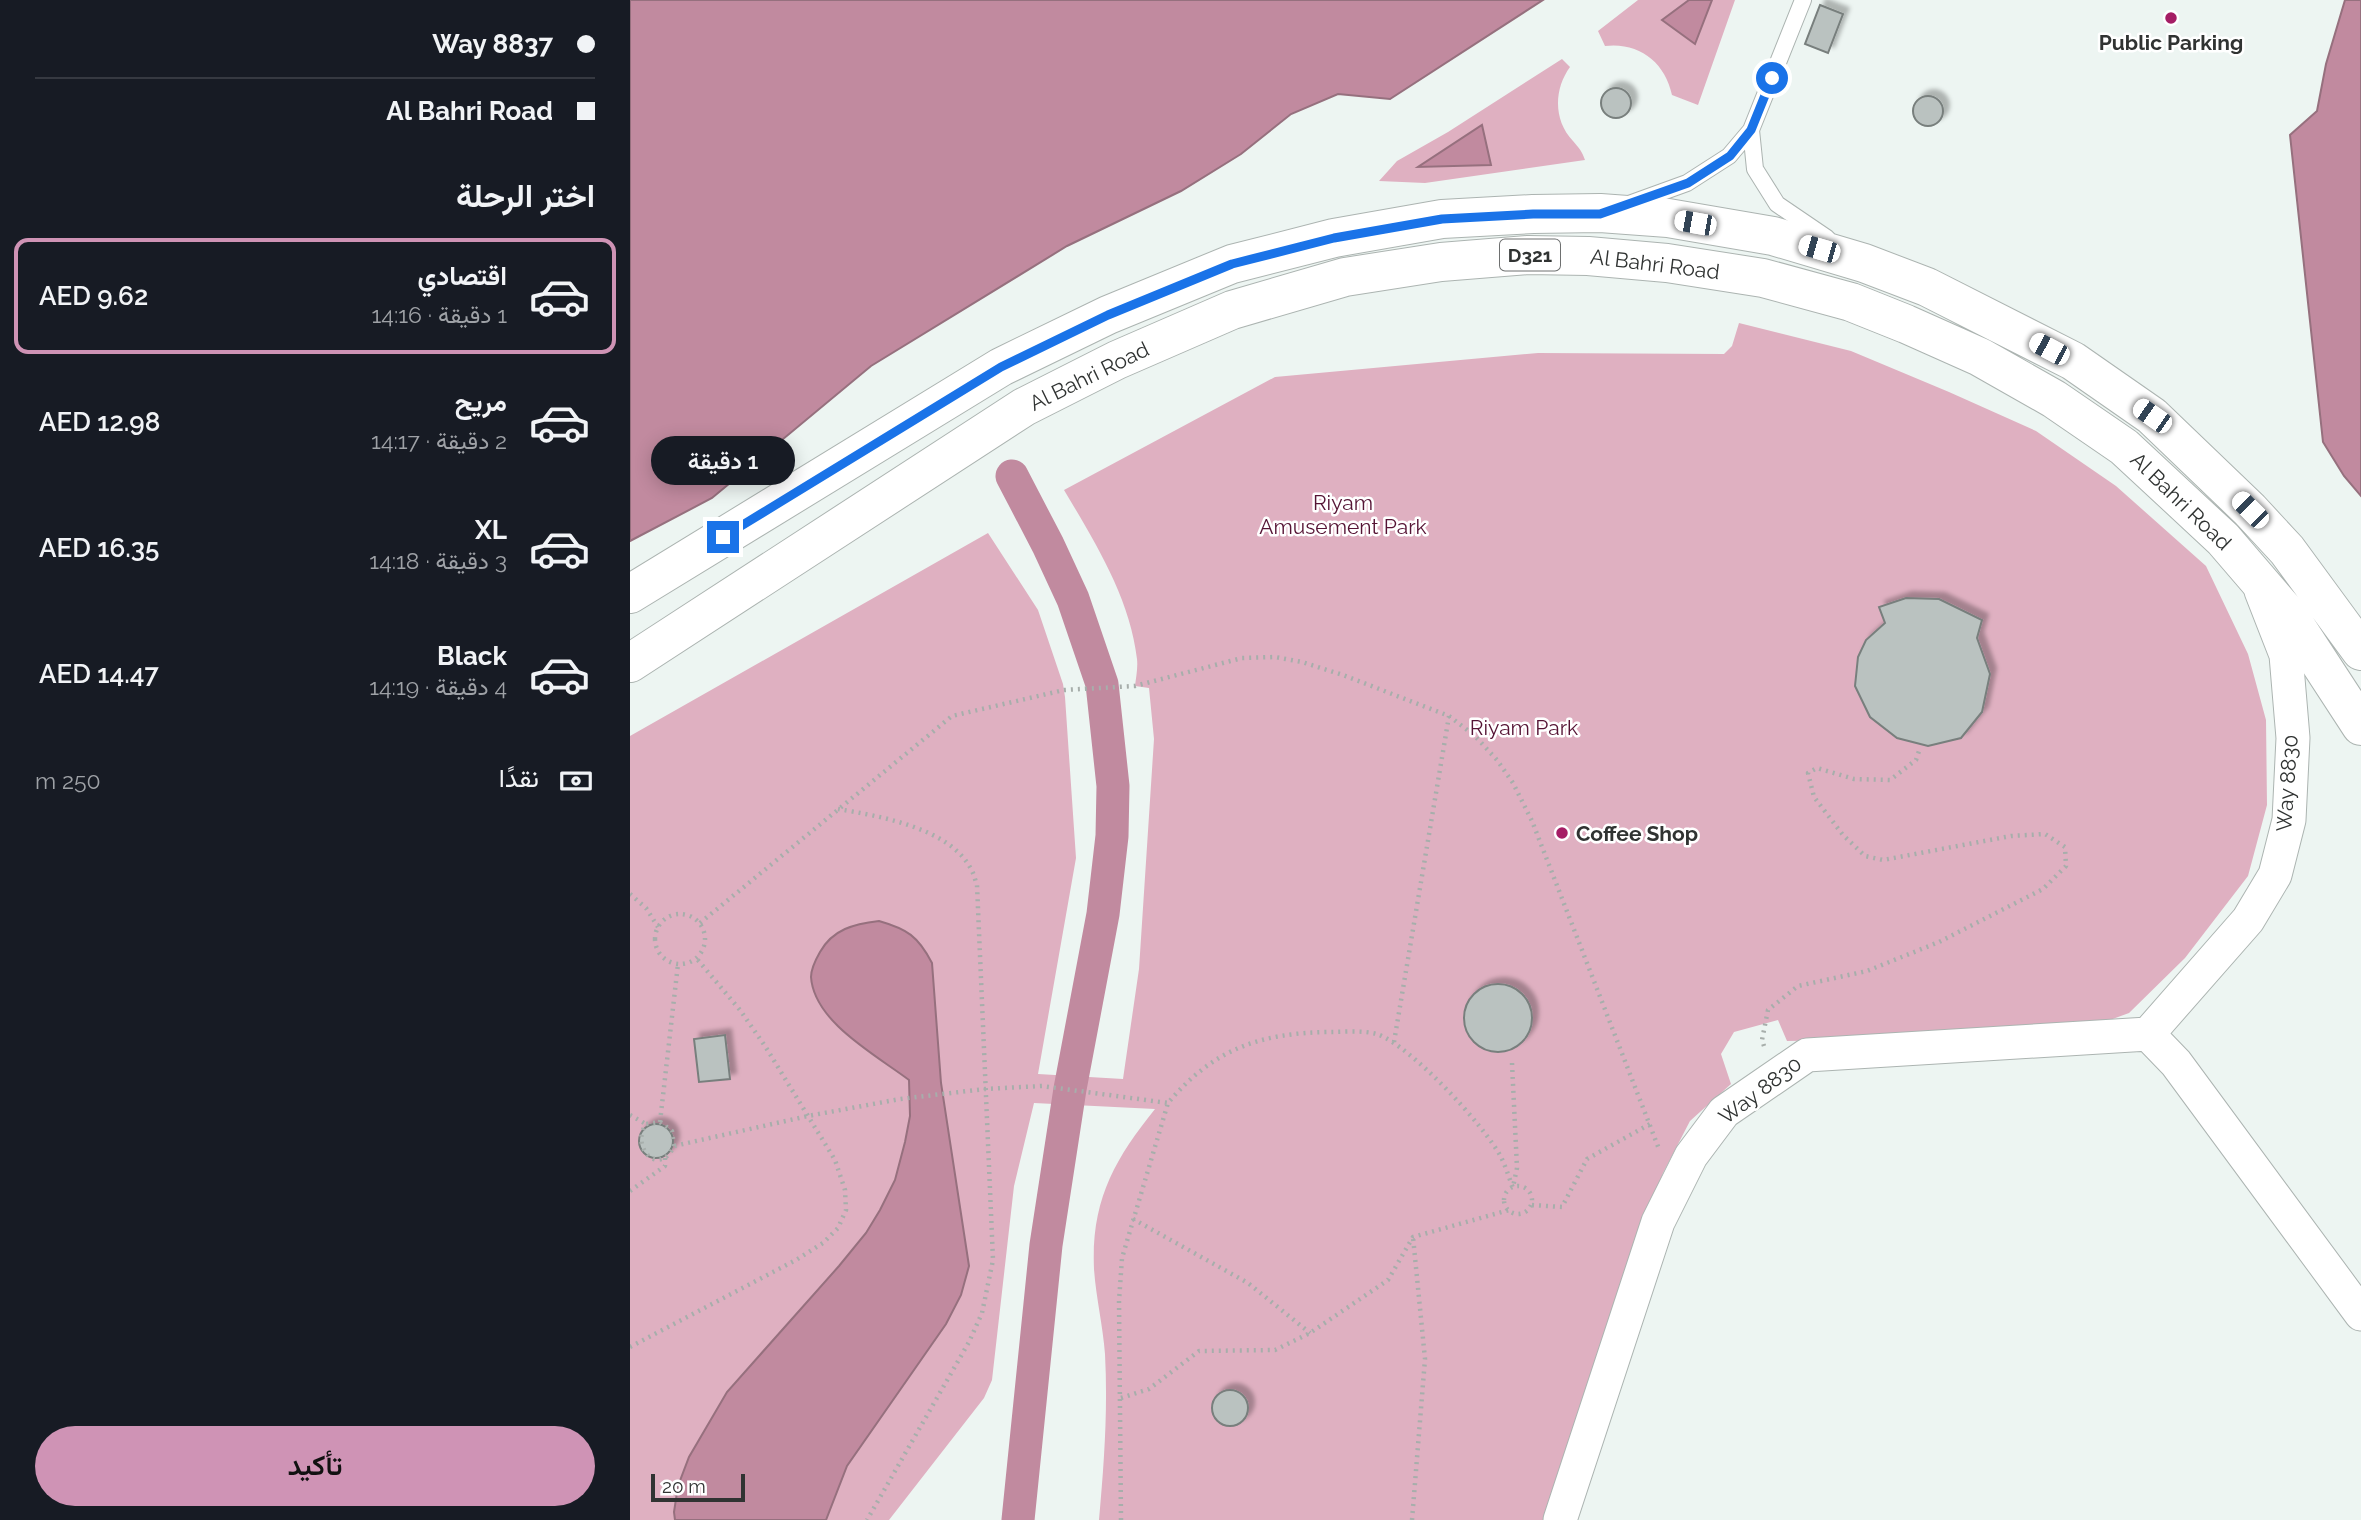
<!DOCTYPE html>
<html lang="ar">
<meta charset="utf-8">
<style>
:root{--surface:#171b24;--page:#20242c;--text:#f1f3f6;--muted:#9ea1a6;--line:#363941;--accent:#cf93b5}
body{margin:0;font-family:Raleway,Vazirmatn,sans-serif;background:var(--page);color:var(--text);direction:rtl;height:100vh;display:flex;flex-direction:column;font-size:26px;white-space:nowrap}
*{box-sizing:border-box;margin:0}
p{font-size:23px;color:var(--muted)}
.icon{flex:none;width:38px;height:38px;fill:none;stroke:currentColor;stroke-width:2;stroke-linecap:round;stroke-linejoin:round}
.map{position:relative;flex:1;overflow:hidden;direction:ltr}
.panel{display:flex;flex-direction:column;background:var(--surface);width:630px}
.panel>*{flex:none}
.hud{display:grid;align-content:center;height:154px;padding:0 35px;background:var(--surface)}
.scale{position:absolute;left:21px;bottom:18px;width:94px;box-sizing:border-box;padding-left:7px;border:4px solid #303332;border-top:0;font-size:19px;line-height:24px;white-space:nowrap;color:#303332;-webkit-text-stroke:5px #fff;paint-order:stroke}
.end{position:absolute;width:32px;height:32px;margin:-16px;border:9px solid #1a73e8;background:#fff;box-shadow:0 0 0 4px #fff}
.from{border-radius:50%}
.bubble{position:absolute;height:49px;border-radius:24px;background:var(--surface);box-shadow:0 4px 18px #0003;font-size:23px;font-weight:600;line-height:49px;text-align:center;direction:rtl}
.car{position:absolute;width:21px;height:42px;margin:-21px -10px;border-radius:9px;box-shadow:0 0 5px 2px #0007;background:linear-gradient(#fff 24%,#345 0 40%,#fff 0 76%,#345 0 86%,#fff 0)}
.hud b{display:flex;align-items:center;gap:24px;height:66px;font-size:26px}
.hud b+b{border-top:2px solid var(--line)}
.hud i{width:18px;height:18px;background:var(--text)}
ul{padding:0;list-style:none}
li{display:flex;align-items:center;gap:21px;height:116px;margin:0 14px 10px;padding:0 21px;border:4px solid transparent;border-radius:14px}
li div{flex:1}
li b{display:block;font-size:26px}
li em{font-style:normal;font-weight:600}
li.current{border-color:var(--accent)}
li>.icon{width:63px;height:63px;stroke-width:1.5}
h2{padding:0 35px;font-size:32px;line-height:84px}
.pay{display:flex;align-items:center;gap:18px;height:77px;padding:0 35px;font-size:26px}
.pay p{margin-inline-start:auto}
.button{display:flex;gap:14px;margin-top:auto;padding:14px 35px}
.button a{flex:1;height:80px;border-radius:42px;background:var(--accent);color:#111;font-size:28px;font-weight:600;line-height:80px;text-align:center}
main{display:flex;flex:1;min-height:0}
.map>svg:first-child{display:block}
.green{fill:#dfb0c1}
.water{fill:#c18a9f;stroke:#96707e;stroke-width:2}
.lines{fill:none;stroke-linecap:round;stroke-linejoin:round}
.canal{stroke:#c18a9f;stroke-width:33}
.building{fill:#bac2c0;stroke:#787f7d;stroke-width:2;filter:url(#shadow)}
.service-casing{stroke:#acb4b1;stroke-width:18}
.minor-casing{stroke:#acb4b1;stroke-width:35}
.primary-casing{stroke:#acb4b1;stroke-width:40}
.path{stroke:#a7aeab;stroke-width:4.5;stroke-dasharray:2 5;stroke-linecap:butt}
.service{stroke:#fff;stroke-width:16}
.minor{stroke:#fff;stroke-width:33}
.primary{stroke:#fff;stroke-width:38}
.route{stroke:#1a73e8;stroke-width:9}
.poi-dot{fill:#a51d65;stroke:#fff;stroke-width:2.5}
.labels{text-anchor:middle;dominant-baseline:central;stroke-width:5;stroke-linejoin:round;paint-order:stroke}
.shield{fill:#fff;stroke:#6e7070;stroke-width:2}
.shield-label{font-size:19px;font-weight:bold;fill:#303332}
.poi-label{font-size:21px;font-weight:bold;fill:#303332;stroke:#fff}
.street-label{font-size:21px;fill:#303332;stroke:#fff}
.park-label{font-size:21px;fill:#551334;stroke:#fff}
</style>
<main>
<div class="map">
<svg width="1731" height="1520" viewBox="0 0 1731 1520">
<defs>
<filter id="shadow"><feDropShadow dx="6" dy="-6" stdDeviation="2" flood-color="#0004"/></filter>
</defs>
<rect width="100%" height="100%" fill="#edf5f2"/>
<!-- green -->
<path class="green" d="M1008,0H1105L1068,105L1042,95C1035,62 1009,42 975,46L968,31Z
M932,59L940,67C924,89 923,120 943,141C949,148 952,151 955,160L795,183L749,181L767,161L818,132Z
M1109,323L1221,351L1319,392L1406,431L1486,486L1576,566L1618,654L1636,720L1637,805L1618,876L1555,958L1499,1013L1469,1024L1218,1040L1157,1041L1148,1020L1104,1032L1091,1054L1101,1084L1060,1121L1033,1173L914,1520H469C474,1464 478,1411 475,1354C473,1326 466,1298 464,1269C461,1201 484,1160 525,1109L404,1103L384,1186L362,1380L354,1398L259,1520H0V736L358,533L408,610L433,684L435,697L446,858L408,1074L493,1079L509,969L524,739L519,688L505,686C506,677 508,668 507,659C500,598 465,542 434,490L645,377L908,353L1094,354L1102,346Z"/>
<!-- water -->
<path class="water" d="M0,0H913L760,99L708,94L661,114L611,154L551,191L437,246L241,366L82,498L0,541Z
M1059,0H1082L1065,44L1032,20Z
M1715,0H1731V496L1714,476L1693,442L1660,135L1687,111L1696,64Z
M852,125L861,165L788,167Z
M249,921C277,929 288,936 302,963L311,1083L339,1266L331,1295L316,1324L217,1466L196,1520H45L44,1512L48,1486L59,1457L97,1392L209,1266L236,1233L250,1210L265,1180L275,1142L280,1116L279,1080C246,1055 184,1022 181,977C181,969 186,959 190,952C203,929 224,924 249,921Z"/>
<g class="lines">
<!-- canal -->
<path class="canal" d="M382,476L418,545L443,599L472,684L483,786L482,836L473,914L440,1089L416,1245L388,1520"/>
</g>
<!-- building -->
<path class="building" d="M1190,5L1213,14L1198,53L1175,44Z
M971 103a15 15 0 1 1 30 0a15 15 0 1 1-30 0Z
M1283 111a15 15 0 1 1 30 0a15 15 0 1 1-30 0Z
M1276,598L1309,599L1352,620L1347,638L1360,674L1352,712L1331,738L1298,746L1267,738L1240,717L1225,686L1228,657L1236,640L1255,623L1249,607Z
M834 1018a34 34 0 1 1 68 0a34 34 0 1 1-68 0Z
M95,1035L100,1079L69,1082L64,1039Z
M9 1141a17 17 0 1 1 34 0a17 17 0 1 1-34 0Z
M582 1408a18 18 0 1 1 36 0a18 18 0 1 1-36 0Z"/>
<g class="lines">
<defs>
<path id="service" d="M1121,130L1125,169L1147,204L1197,238
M999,204L1057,183L1099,156L1121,130L1173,0"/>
<path id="minor" d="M1518,1034L1546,1063L1731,1314
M930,1520L1028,1222L1061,1156L1094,1112L1177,1055L1518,1034L1618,920L1645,875L1659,820L1663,738L1656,655L1631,591"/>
<path id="primary" d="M0,594L371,367L478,315L602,264L704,238L812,219L903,214L970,213L1038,218L1143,236L1234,263L1297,287L1443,361L1522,416L1620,510L1657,550L1731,651
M0,663L394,407L487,360L602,310L715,277L811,262L898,255L958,256L1037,263L1133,278L1221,302L1276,324L1350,357L1424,399L1494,447L1593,539L1660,617L1731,726"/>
</defs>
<!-- service casing -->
<use href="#service" class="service-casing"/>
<!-- minor casing -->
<use href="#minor" class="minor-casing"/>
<!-- primary casing -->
<use href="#primary" class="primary-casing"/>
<!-- path -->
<path class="path" d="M208,809C249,816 320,828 341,869C344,874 345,880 347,885L363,1260L352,1313L339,1342L237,1520
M0,894L16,908L28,927
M25 939a25 25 0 1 1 50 0a25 25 0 1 1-50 0Z
M70,923L322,716L434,690L505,686L612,658L645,657L672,662L713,675L819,716L845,736L867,760L883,783L902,821L1029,1149
M764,1042L819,716
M1134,1046L1132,1040L1138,1010L1168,986L1237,971L1309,942L1413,889L1436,866L1435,847L1415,834L1381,836L1253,860L1235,856L1213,835L1184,797L1178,773L1187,768L1224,779L1260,780L1286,760L1290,748
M882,1063L887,1168L883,1187
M0,1115L16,1124
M30,1122L48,964
M44,1146L42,1131L30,1122L16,1124C0,1147 29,1178 44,1146L178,1116L270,1099L355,1089L412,1086L538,1103
M874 1200a14 14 0 1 1 28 0a14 14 0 1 1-28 0Z
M0,1191L35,1166V1158
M902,1205L932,1207L957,1159L1020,1124
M503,1219L618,1283L680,1333
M0,1347L166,1260L193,1243L208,1228L216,1210L215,1190L205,1160L135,1046L110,1010L67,959
M491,1398L519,1389L569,1351L645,1350L680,1333L758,1280L783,1237L879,1210
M491,1520L489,1301L492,1258L538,1103C583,1049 630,1033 699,1032C714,1032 732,1030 747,1034C781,1046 854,1125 871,1157C876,1167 879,1178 883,1188
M782,1520L795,1359L783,1237"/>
<!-- service -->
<use href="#service" class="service"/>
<!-- minor -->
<use href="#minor" class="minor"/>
<!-- primary -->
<use href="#primary" class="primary"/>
</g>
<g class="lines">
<!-- route -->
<path class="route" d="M93,537L371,367L478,315L602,264L704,238L812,219L903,214H970L1058,183L1100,156L1121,130L1142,78"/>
</g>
<!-- markers -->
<g class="poi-dot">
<circle cx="1541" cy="18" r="7"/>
<circle cx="932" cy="833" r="7"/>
</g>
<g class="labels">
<!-- shield labels -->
<rect class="shield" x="870" y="239.5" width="60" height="31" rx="5"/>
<g class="shield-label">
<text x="900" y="255">D321</text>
</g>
<!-- poi labels -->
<g class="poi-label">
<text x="1541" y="42">Public Parking</text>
<text x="946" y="833" text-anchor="start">Coffee Shop</text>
</g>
<!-- street labels -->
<g class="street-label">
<text transform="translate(1025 264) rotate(7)">Al Bahri Road</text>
<text transform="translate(459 376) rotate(-26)">Al Bahri Road</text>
<text transform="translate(1551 501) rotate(44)">Al Bahri Road</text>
<text transform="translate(1657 783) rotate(-86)">Way 8830</text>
<text transform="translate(1130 1090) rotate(-37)">Way 8830</text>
</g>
<!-- park labels -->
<g class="park-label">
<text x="713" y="502">Riyam<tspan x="713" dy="24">Amusement Park</tspan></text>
<text x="894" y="727">Riyam Park</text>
</g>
</g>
</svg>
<div class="scale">20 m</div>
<i class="end from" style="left:1142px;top:78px"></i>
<i class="end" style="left:93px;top:537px"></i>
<div class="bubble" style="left:21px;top:436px;width:144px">1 دقيقة</div>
<i class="car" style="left:1065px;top:223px;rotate:280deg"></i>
<i class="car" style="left:1189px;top:249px;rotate:286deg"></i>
<i class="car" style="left:1419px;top:349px;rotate:298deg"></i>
<i class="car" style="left:1522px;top:416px;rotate:305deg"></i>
<i class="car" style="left:1620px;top:510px;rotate:315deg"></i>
</div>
<section class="panel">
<div class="hud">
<b><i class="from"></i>Way 8837</b>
<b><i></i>Al Bahri Road</b>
</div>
<h2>اختر الرحلة</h2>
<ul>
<li class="current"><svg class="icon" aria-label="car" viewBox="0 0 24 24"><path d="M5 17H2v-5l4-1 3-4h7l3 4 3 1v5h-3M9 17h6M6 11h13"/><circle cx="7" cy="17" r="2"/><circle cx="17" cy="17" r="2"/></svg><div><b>اقتصادي</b><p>1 دقيقة · 14:16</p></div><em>AED 9.62</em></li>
<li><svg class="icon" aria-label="car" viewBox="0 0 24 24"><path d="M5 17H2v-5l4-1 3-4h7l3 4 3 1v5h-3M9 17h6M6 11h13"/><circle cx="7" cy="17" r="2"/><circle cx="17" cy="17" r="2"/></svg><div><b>مريح</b><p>2 دقيقة · 14:17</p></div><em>AED 12.98</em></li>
<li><svg class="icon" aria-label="car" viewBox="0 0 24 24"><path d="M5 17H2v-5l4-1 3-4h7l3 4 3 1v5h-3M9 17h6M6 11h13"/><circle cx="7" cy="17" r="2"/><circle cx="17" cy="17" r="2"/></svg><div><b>XL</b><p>3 دقيقة · 14:18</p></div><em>AED 16.35</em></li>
<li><svg class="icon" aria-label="car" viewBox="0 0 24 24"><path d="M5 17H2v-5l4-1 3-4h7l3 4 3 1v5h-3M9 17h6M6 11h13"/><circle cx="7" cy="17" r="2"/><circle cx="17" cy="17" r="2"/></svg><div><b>Black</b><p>4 دقيقة · 14:19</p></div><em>AED 14.47</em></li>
</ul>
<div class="pay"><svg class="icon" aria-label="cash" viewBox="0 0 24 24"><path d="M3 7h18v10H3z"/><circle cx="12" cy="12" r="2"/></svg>نقدًا<p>250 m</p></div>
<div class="button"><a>تأكيد</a></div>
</section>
</main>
